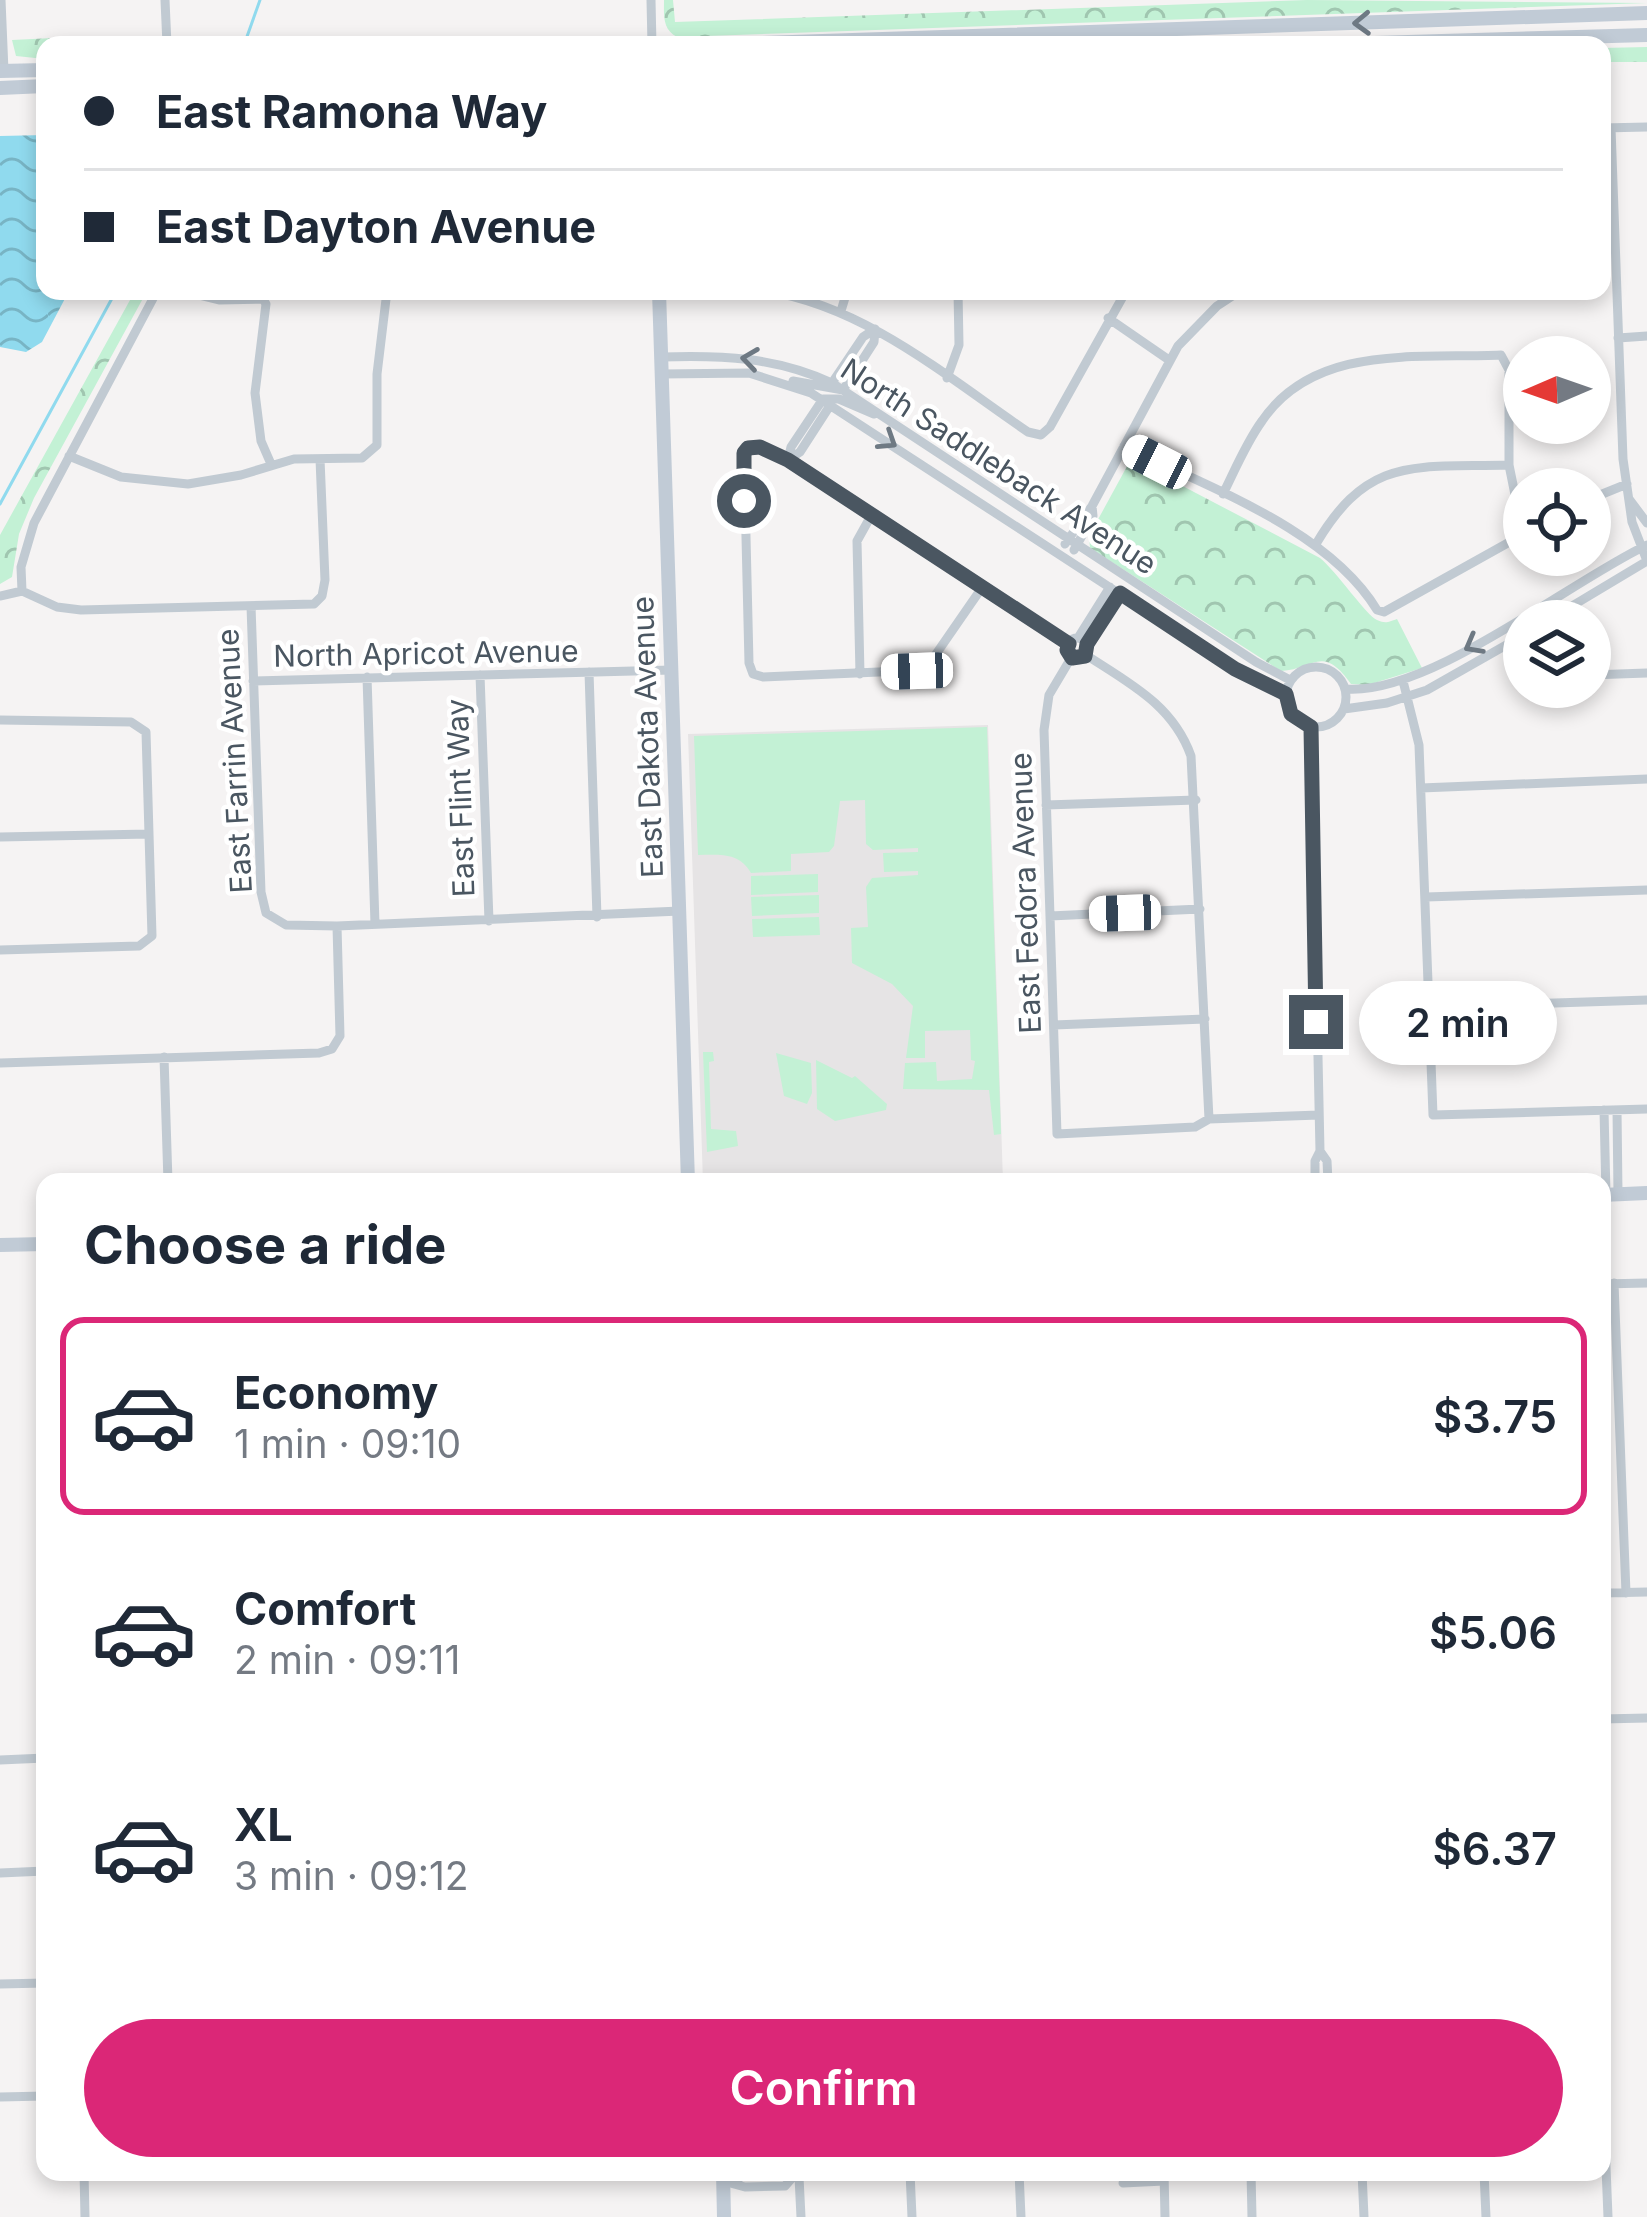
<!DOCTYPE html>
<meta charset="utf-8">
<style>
:root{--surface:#fff;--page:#f2f2f3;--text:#1f2937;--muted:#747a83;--line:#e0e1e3;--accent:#db2777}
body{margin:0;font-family:Inter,sans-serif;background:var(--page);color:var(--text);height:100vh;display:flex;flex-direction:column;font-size:45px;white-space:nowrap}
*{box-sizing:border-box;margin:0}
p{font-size:39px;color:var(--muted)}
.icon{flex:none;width:66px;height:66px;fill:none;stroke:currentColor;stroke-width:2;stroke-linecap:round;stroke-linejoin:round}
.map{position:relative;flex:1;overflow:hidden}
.drawer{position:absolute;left:36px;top:1173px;width:1575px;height:1008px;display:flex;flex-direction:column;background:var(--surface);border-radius:24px;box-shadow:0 6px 18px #0003}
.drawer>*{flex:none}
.banner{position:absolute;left:36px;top:36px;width:1575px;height:264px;border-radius:24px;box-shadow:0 6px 18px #0003;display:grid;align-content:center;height:264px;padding:0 48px;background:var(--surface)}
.needle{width:78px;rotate:268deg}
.buttons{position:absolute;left:1503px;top:336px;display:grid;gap:24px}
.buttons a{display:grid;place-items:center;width:108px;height:108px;border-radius:50%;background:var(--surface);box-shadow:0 6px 18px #0003;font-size:60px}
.end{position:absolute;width:54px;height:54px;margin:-27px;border:15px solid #4a5661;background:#fff;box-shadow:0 0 0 6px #fff}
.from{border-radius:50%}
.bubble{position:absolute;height:84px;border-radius:42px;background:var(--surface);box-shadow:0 6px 18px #0003;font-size:39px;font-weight:600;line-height:84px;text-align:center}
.car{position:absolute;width:36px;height:72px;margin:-36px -18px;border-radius:15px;box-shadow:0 0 9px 3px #0007;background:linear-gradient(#fff 24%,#345 0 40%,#fff 0 76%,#345 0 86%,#fff 0)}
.banner b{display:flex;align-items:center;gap:42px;height:114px;font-size:45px}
.banner b+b{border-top:3px solid var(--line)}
.banner i{width:30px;height:30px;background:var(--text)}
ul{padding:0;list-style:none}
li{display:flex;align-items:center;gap:36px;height:198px;margin:0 24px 18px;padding:0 24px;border:6px solid transparent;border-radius:24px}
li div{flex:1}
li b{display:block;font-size:45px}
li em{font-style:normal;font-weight:600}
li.on{border-color:var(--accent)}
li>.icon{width:108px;height:108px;stroke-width:1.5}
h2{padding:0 48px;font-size:54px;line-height:144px}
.primary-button{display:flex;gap:24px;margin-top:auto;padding:24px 48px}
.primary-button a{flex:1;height:138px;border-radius:72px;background:var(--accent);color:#fff;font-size:48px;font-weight:600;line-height:138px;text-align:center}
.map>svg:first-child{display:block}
.education{fill:#e6e4e5}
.grass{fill:#c3f1d5}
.park{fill:url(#park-crowns)}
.water{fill:url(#water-waves)}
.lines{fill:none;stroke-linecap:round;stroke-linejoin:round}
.stream{stroke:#90daee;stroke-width:3}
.street{stroke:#c1cad2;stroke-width:9}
.secondary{stroke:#c1cbd6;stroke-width:14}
.oneway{stroke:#6e7984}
.oneway2{stroke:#6e7983}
.route{stroke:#4a5661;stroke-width:15}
.labels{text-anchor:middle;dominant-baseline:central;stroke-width:9;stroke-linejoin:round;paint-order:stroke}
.street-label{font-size:30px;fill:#4a5661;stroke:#fff}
</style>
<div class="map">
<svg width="1647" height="2217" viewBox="0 0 1647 2217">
<defs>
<pattern id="park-crowns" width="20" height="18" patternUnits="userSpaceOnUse" patternTransform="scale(3)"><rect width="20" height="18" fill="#c3f1d5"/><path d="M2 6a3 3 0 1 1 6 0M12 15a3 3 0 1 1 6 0" fill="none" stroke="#a0c6b0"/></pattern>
<pattern id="water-waves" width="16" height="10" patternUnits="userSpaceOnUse" patternTransform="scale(3)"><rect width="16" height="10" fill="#90daee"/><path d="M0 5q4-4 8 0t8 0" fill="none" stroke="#78b4c4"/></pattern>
</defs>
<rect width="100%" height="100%" fill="#f5f3f3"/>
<!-- education -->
<path class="education" d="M988,725L1003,1182H703L688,734Z"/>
<!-- grass -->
<path class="grass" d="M987,727L1001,1134L994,1135L989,1090L903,1089L905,1063L936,1062L937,1081L972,1079L975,1061L971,1060L970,1030L925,1031V1058H906L913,1006L892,984L852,963L851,928L868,927L866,887L872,878L918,875V871L884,872L883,853L918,852V848L873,850L866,844L865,800L840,801L834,846L829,852L791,854V871L751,873C739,852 720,855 698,855L694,736Z
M818,874V892L751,895V876Z
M819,895V913L752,916L751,897Z
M819,917L820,935L753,937L752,919Z
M703,1052H713L714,1061L709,1062L711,1129L736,1131L738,1146L707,1152Z
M776,1053L811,1063L812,1093L807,1104L784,1096Z
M816,1060L852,1078L855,1076L887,1104L886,1110L835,1121L817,1109Z"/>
<!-- park -->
<path class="park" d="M664,0H673L675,22L1307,0L1647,3L677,37C662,29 664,15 664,0Z
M73,37L82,45H45V59L16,56L12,40Z
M1647,47V62H1605L1607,115H1602V48Z
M135,291H147L34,498L19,534L12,577L0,584V535Z
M1131,459L1320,558C1336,571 1367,616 1377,620C1386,624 1388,622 1397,619L1422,668L1368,685L1351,684C1322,643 1313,670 1281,671L1090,548L1089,536Z"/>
<!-- water -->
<path class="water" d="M45,135V291H69L42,342L26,352L0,347V136Z"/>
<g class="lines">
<!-- stream -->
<path class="stream" d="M244,45L260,0
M0,504L116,291"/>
<!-- street -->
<path class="street" d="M1,0L4,71
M165,0L167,45
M651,0L652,45
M1602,128L1647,127
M1611,128L1623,459L1632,522L1647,561
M182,291L219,300L263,299L266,304L255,393L261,441L271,464
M767,291C866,307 947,377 1028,432L1041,435L1050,427L1126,291
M841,311L847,291
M1108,318L1169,360
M1618,338L1647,336
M661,357C722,355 776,357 832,383L1256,662L1290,680
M662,374L749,373L811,393L1235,669L1286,694
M947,378L959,345L958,291
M793,381L843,390L874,342L875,329
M832,383L863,337L875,329
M1124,446C1207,487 1328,529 1377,610L1384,612L1524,534
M69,456L121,477L188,484L241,475L294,459L362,458L377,445V374L387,291
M788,460L791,447L823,399H839L874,414
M788,460L800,452L831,404
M1223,494C1235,470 1246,443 1262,421C1315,343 1419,359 1501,355L1509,370V465L1523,534
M1590,499L1627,484
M1629,499L1647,523
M1065,544L1092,506L1178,346L1217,306L1240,291
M1316,544C1369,454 1416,468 1509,465
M1074,550L1093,516L1092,506
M981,589L925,670L763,677L753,674L749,663L744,453L748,448L760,447L788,460L1069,643
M22,591L57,607L81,610L314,604L322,596L325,580L320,459
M22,591L21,567L34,523L157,291
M0,596L22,591
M251,606L261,892L266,913L286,925L337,926L680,911
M1547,621L1647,561
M1078,638L1110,587
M1066 649a11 11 0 1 1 22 0a11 11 0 1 1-22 0Z
M1087,644L1121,593
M1086,655C1129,683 1173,705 1191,756L1209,1119
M1071,658L1049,695L1044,730L1057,1134L1195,1127L1209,1119L1319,1115
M1286 697a30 30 0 1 1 60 0a30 30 0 1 1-60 0Z
M589,672L597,917
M860,674L857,541L872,514
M480,675L489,921
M1590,675L1647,673
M367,677L375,924
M253,681L672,670
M1403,681L1419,745L1433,1115L1647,1109
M1346,689C1429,695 1569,582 1647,545
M1344,709L1387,703L1427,690L1524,635
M0,720L131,722L146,732L152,936L139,946L0,950
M1311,727L1320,1151L1315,1161V1182
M1421,788L1647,779
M1046,805L1196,800
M0,837L149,834
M1426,897L1647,890
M1050,916L1200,909
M1430,1007L1647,1000
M1054,1025L1205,1019
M164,1057L168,1182
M0,1063L319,1053L332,1049L340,1036L337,926
M1604,1110L1606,1195
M1617,1110L1618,1194
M1320,1151L1327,1161L1328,1182
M1614,1283L1626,1593
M1602,1284L1647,1283
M1602,1593L1647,1592
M1602,1719L1647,1718
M0,1760L45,1758
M0,1873L45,1871
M0,1984L45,1983
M1602,2066L1608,2217
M0,2097L45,2096
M84,2172L85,2217
M910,2172L912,2217
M1019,2172L1021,2217
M1164,2172L1165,2217
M1251,2172L1252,2217
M1362,2172L1364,2217
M1484,2172L1486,2217
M799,2177L801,2217
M723,2181L745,2187L785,2186L792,2178
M735,2181C754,2166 779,2175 799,2178
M1123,2183L1164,2181"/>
<!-- secondary -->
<path class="secondary" d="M706,45L1647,13
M1307,45L1647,35
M0,71L45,70
M0,88L45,86
M659,291L688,1182
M1602,1195L1647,1193
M0,1245L45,1244
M723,2172L724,2217"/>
</g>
<!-- one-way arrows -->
<defs><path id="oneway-chevron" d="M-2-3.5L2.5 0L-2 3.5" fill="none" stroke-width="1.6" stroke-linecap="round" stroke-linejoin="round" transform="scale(3)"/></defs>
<use class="oneway" href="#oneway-chevron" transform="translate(1362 23) rotate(178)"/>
<g class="oneway2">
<use href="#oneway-chevron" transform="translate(750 359) rotate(-172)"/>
<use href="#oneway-chevron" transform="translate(888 441) rotate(33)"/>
<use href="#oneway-chevron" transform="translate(1473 645) rotate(151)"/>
</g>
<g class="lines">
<!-- route -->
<path class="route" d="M744,501V453L748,448L760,447L788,460L1069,644L1067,650L1072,658L1085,656L1087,644L1120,593L1235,669L1286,694L1291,714L1311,727L1316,1022"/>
</g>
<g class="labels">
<!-- street labels -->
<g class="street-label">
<text transform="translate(999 466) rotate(33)">North Saddleback Avenue</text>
<text transform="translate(426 653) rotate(-1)">North Apricot Avenue</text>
<text transform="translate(647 737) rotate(-92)">East Dakota Avenue</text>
<text transform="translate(234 761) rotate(-93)">East Farrin Avenue</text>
<text transform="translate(460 798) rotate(-92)">East Flint Way</text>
<text transform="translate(1025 893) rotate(-92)">East Fedora Avenue</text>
</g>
</g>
</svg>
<div class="buttons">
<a><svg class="needle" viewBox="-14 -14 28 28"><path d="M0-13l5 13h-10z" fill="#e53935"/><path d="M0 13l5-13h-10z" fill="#747a83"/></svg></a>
<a><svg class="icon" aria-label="locate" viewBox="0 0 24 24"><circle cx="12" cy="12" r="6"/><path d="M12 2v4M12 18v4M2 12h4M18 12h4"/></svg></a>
<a><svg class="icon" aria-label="layers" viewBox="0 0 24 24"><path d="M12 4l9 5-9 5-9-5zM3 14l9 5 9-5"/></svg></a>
</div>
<i class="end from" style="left:744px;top:501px"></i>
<i class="end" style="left:1316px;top:1022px"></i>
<div class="bubble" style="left:1359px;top:981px;width:198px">2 min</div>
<i class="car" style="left:1157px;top:462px;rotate:297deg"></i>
<i class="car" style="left:917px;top:671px;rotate:268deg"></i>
<i class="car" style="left:1125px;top:913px;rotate:268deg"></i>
<div class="banner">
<b><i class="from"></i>East Ramona Way</b>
<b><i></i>East Dayton Avenue</b>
</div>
<section class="drawer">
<h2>Choose a ride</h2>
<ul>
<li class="on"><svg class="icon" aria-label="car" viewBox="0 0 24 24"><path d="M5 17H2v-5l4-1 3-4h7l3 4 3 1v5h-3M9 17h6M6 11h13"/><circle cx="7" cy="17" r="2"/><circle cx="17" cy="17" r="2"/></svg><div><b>Economy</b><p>1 min · 09:10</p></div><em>$3.75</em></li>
<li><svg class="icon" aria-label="car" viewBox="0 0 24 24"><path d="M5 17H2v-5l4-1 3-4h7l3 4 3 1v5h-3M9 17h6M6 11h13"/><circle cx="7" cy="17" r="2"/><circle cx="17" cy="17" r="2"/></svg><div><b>Comfort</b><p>2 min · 09:11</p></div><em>$5.06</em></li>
<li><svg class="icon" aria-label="car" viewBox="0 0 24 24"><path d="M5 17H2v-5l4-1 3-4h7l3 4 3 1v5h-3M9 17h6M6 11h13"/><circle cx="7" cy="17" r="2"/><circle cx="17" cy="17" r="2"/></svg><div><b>XL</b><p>3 min · 09:12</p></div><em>$6.37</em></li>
</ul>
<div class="primary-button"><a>Confirm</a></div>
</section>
</div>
